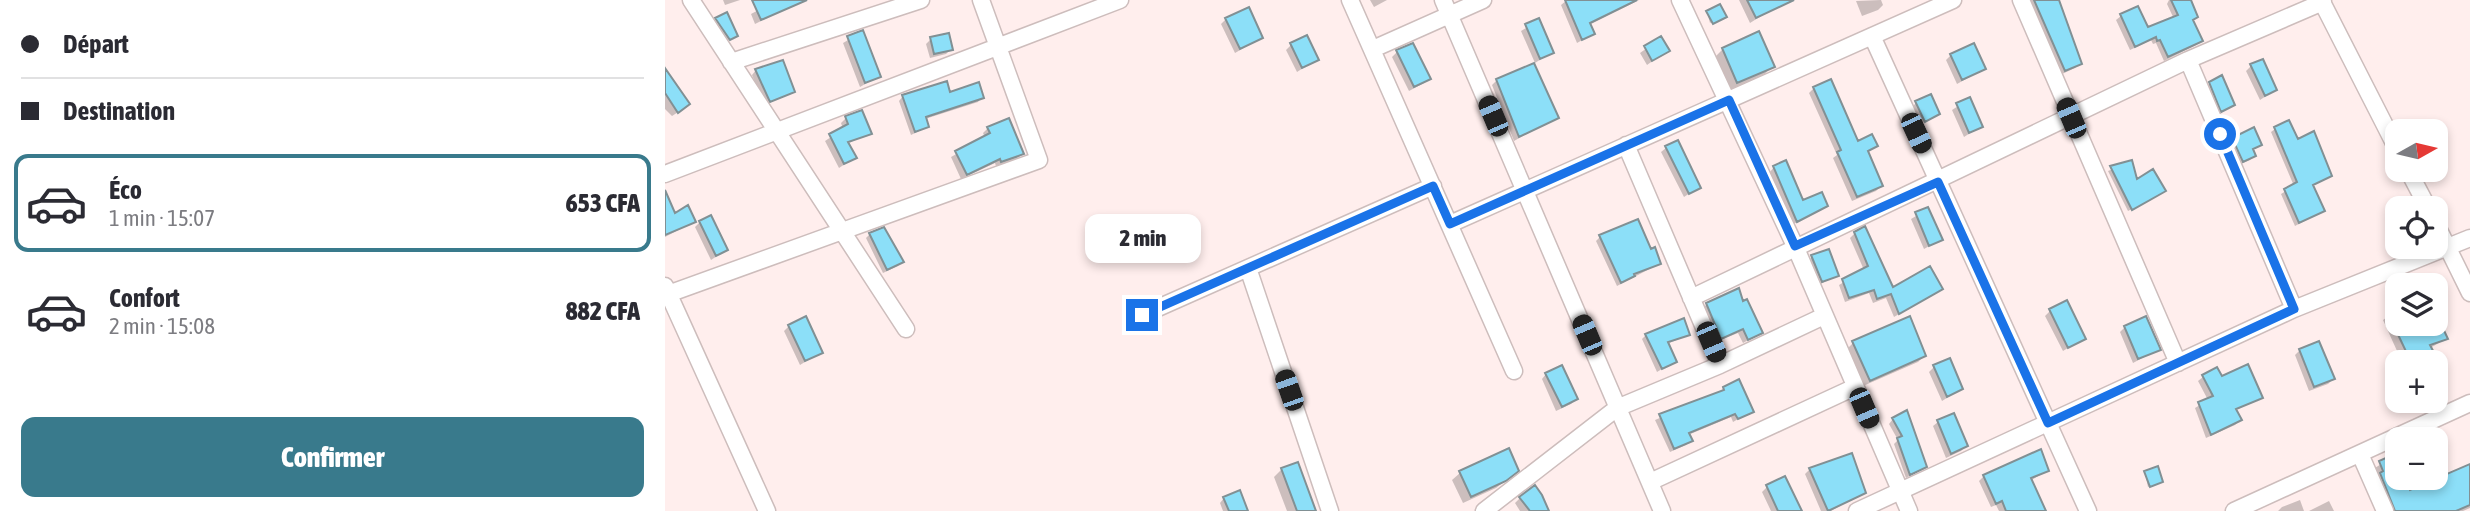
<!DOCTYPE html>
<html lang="fr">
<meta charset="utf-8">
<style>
:root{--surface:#fff;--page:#f2f2f3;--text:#2b2b33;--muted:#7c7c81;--line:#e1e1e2;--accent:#397a8c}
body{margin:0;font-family:"Asap Condensed",sans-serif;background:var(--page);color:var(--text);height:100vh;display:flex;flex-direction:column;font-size:26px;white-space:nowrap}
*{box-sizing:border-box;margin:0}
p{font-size:23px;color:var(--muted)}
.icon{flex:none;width:38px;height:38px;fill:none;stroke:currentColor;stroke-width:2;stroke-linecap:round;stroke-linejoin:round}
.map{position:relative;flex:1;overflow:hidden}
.drawer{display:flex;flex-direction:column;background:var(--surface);width:665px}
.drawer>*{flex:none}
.top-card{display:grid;align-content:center;height:154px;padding:0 21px;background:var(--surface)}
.needle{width:46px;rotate:82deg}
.buttons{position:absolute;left:1720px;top:119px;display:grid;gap:14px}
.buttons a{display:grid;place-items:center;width:63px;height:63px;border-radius:14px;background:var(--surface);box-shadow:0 4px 10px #0003;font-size:35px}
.end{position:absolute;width:32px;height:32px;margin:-16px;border:9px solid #1a73e8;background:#fff;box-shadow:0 0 0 4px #fff}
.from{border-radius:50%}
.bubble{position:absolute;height:49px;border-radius:14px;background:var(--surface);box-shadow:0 4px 10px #0003;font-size:23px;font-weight:800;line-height:49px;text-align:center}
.car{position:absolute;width:21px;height:42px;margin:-21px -10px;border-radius:9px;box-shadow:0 0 5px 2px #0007;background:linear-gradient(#222 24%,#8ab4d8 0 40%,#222 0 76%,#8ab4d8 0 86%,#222 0)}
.top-card b{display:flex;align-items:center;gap:24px;height:66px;font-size:26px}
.top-card b+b{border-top:2px solid var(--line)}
.top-card i{width:18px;height:18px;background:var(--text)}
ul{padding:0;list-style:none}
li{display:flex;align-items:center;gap:21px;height:98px;margin:0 14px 10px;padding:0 7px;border:4px solid transparent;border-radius:14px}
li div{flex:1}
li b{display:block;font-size:26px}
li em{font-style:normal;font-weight:800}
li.on{border-color:var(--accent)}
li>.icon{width:63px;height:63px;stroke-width:1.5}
.button{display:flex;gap:14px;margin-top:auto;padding:14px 21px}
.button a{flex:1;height:80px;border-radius:14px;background:var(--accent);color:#fff;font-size:28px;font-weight:800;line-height:80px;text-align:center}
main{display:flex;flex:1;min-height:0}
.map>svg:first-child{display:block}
.shadow{fill:#0003}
.building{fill:#8cdff8;stroke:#819094;stroke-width:2}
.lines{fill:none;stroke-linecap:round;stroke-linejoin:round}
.street-casing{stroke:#cdbdbc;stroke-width:19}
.street{stroke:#fff;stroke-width:16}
.route{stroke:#1a73e8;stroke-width:9}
</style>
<main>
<section class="drawer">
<div class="top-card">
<b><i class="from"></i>Départ</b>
<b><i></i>Destination</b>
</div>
<ul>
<li class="on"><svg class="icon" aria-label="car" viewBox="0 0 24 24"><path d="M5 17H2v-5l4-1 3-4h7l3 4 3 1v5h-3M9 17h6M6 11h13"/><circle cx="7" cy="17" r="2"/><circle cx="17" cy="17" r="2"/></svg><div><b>Éco</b><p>1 min · 15:07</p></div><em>653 CFA</em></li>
<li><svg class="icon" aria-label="car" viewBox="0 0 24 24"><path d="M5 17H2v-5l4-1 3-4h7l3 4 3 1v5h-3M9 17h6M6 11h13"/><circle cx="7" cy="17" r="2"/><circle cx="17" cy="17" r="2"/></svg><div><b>Confort</b><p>2 min · 15:08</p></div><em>882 CFA</em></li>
</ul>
<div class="button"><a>Confirmer</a></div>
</section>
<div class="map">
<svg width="1805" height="511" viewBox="0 0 1805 511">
<rect width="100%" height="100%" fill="#ffeeed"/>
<!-- shadow -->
<path class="shadow" d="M58,0H75L60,5Z
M112,0H127L129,4L90,24L86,14Z
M705,0H722L709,7Z
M902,0H974L924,25L928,34L912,43L896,5Z
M1074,0H1105L1109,8L1085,23Z
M1216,0L1218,5L1213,10L1197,16L1191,1Z
M1362,0H1391L1415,63L1410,68L1395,75Z
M1524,0L1531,17L1527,21L1536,41L1531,45L1499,61L1491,43L1488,44L1486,40L1465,50L1451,20L1456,16L1482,29L1509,19L1502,4L1504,0Z
M1042,12L1059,16L1045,23Z
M51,19L69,37L62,41L49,21Z
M561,19L596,38L570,53L556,24Z
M873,21L887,52L870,63L856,31Z
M197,32L214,76L195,87L178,43Z
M996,38L1003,50L982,65L975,53Z
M266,39L286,49L281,54L265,58L261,44Z
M626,45L652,59L632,72L621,50Z
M1058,49L1107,66L1100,74L1064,90L1050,57Z
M732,52L763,79L759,83L744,91L727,57Z
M1286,55L1319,69L1292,84L1281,60Z
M1586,66L1610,90L1595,100L1581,71Z
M91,70L128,91L100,105L87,75Z
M0,75L18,109L7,116L0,109Z
M832,80L892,117L849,141L827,85Z
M1545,83L1568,105L1551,115L1540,88Z
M1149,88L1192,143L1211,145L1202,152L1216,186L1211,191L1187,201L1168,158L1172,155L1144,93Z
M284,94L317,97L313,102L260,119L262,127L246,135L234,101L238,96Z
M1304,99L1316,126L1299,137L1287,110Z
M1251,103L1273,114L1254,125L1246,108Z
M181,118L204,133L182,144L189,158L174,168L160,141L178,129L176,123Z
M323,128L357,154L352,159L331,166L330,163L296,179L286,157L320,138L318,133Z
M1610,129L1632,141L1665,175L1647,186L1658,211L1630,226L1616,194L1629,186L1606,132Z
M1568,139L1595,144L1587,151L1589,155L1585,160L1574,165L1564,143Z
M1001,148L1034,187L1019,197L996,152Z
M1466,162L1471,181L1496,194L1463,211L1443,171Z
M1109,167L1137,202L1161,205L1127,225L1105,172Z
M1263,209L1275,240L1259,249L1246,219Z
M0,212L9,215L29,222L0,237Z
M35,222L61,250L46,260L30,227Z
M1190,233L1227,289H1276L1229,317L1221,298L1208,303L1204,293L1180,302L1174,285L1199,270L1185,238Z
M205,234L236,262L233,266L218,273L201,238Z
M935,237L985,251L994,264L952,286L931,241Z
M1147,257L1172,275L1152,286L1142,262Z
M1042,304H1077L1096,333L1078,343L1073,333L1051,342L1037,309Z
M1732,310V324H1771V317L1781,339L1765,348L1778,375L1771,382V362H1737L1718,320Z
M1385,311L1419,338L1398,351L1380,316Z
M124,326L156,352L135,365L119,331Z
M1460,327L1494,349L1468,363L1455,332Z
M981,335H1023L1002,344L1010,361L992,372L977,339Z
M1188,343L1259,356L1253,362L1198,386L1182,349Z
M1635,350L1668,379L1663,384L1644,391L1630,355Z
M1269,367L1296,389L1277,401L1264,372Z
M881,374L911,399L906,404L891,411L877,379Z
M1538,377L1556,378L1595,397L1570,411L1575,420L1570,425L1541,438L1530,408L1543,400L1533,381Z
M1059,388L1087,411L1068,422L1066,417L1023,435L1026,440L1021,445L1005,452L990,420L1054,393Z
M1228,419L1260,467L1241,478L1229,444L1233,440L1224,424Z
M1273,422L1301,446L1296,451L1281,458L1268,426Z
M1730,456L1732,478H1739L1745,492L1805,466V508L1798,511H1721L1708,469Z
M617,469L649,511H622L609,477Z
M1145,469L1199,492L1166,511H1156L1140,474Z
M1382,471L1365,481L1379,511H1334L1331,505L1326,507L1314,481L1319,476Z
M795,473L844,478L831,488L798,503L787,480Z
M1480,473L1494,483L1483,487Z
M1102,487L1135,511H1106L1097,492Z
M559,498L581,511H558L555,503Z
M855,498L882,511H855L850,503Z
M1635,500L1639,511H1613L1617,507Z
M1664,501L1669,511H1644Z"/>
<!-- building -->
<path class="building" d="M87,0H142L96,20Z
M900,0H972L925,23L930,34L917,40Z
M1082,0H1129L1091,18Z
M1369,0H1394L1417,64L1400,71Z
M1506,0H1526L1533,17L1528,20L1538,41L1503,57L1495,40L1492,41L1491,37L1470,47L1455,14L1473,6L1483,27L1513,15Z
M1055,4L1062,17L1048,24L1041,11Z
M584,7L598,38L575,49L560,18Z
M62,12L73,36L65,40L50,18Z
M874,18L889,53L875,59L860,24Z
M198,30L216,77L200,83L182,36Z
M1094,31L1110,67L1072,83L1057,48Z
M284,33L288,50L269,54L265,37Z
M642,35L654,60L637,68L625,43Z
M996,36L1005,51L987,61L979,46Z
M748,43L766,79L749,87L731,50Z
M1309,43L1321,69L1297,80L1285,54Z
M1598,59L1612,90L1600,96L1585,64Z
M118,60L130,92L105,102L90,69Z
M869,63L894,118L854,137L831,79Z
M0,68L25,104L13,113L0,93Z
M1557,75L1570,105L1556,112L1544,82Z
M1166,79L1193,141L1207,134L1213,146L1203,151L1218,186L1192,197L1172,152L1176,150L1148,87Z
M282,81L285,92L314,82L319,98L261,117L264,127L250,132L237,95Z
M1266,94L1275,114L1260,122L1250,101Z
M1305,97L1318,127L1304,133L1291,103Z
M197,110L207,134L183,142L192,158L179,164L164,134L183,124L180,116Z
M344,118L359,154L336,162L335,159L302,175L290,151L325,133L322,127Z
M1624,120L1633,139L1649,131L1667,176L1648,185L1660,211L1634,223L1619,189L1632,182L1609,127Z
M1589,127L1597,145L1588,149L1591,156L1578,162L1567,138Z
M1013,140L1036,188L1024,194L1000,146Z
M1121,160L1138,200L1157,192L1163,206L1132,222L1108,166Z
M1467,160L1472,179L1488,169L1501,191L1467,210L1445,166Z
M0,190L10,213L23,205L31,222L0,235Z
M1263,207L1278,240L1264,246L1250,212Z
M46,215L63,250L51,256L34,221Z
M973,219L986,249L990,247L996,264L969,274L970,276L956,283L934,235Z
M1200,226L1228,287L1265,266L1278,289L1234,314L1226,294L1212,299L1209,290L1184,298L1177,279L1203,266L1189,232Z
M219,227L239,262L222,270L204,233Z
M1164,249L1174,276L1157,282L1146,255Z
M1074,288L1078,301L1082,299L1098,333L1083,340L1078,329L1056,339L1041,303Z
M1402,300L1421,339L1403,348L1384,309Z
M141,316L158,353L140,361L123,325Z
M1245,316L1261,356L1205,381L1187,341Z
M1481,316L1496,350L1473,359L1459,326Z
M1019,318L1025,335L1003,342L1012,362L997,369L980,334Z
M1728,324H1776L1783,339L1765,345L1774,362H1746Z
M1654,341L1670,379L1649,387L1634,349Z
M1285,358L1298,389L1282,397L1268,365Z
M1583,364L1598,398L1571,409L1577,420L1546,435L1533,402L1548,396L1537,375L1552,367L1557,376Z
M897,365L913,399L897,407L880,373Z
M1074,379L1089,412L1073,419L1070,414L1024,433L1028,441L1009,449L994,414L1059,390L1058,387Z
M1242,410L1262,467L1245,475L1232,438L1237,436L1227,418Z
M1289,413L1303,446L1286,454L1272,420Z
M844,448L854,471L841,481L806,497L794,471Z
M1376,449L1384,471L1366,478L1381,511H1341L1337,501L1331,504L1318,475Z
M1187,453L1201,493L1163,511L1144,468Z
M1732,453V478H1741L1745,490L1805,464V505L1791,511H1730L1715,473L1718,471L1714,461Z
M633,462L651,511H632L616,468Z
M1493,466L1498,482L1485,487L1479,471Z
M1120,476L1137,511H1113L1101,485Z
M870,485L877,495L884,511H865L854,497Z
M575,490L583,511H564L558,497Z"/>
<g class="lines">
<defs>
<path id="street" d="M26,0L241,329
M685,0L849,371
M778,0L997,511
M1015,0L1130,246L1244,511
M1356,0L1513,363
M1656,0L1732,149
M1207,36L1423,511
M708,49L818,0
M1523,60L1629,309
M66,62L256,0
M961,145L1055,365
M1743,170L1763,208
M0,174L455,0
M785,224L1288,0
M1771,224L1805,293
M583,268L665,511
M0,286L102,511
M3,294L374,160L316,0
M1026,298L1523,60L1658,2
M477,315L768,186
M1695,454L1720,511
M985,482L1190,387
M819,511L952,408L1055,365L1159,316
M1192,511L1629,309L1805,238
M1569,511L1805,403"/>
</defs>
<!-- street casing -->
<use href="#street" class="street-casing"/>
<!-- street -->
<use href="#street" class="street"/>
</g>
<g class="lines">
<!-- route -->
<path class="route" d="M477,315L768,186L785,224L1064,100L1130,246L1273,182L1383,423L1629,309L1555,134"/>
</g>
</svg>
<div class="buttons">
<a><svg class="needle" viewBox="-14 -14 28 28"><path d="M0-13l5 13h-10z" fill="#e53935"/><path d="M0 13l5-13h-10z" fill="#7c7c81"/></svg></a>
<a><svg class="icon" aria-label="locate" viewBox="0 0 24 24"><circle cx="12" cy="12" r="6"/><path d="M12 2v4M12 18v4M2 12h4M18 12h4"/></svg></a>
<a><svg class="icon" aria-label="layers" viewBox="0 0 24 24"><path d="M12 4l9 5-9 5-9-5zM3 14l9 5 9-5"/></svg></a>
<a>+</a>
<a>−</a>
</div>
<i class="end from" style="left:1555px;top:134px"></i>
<i class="end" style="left:477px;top:315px"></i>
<div class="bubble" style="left:420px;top:214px;width:116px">2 min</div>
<i class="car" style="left:828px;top:116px;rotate:337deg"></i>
<i class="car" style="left:1406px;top:118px;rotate:337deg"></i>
<i class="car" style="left:1251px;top:133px;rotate:155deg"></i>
<i class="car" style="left:922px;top:335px;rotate:337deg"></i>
<i class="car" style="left:1046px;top:342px;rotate:157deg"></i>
<i class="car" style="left:624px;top:390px;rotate:341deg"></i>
<i class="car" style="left:1199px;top:408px;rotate:157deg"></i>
</div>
</main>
